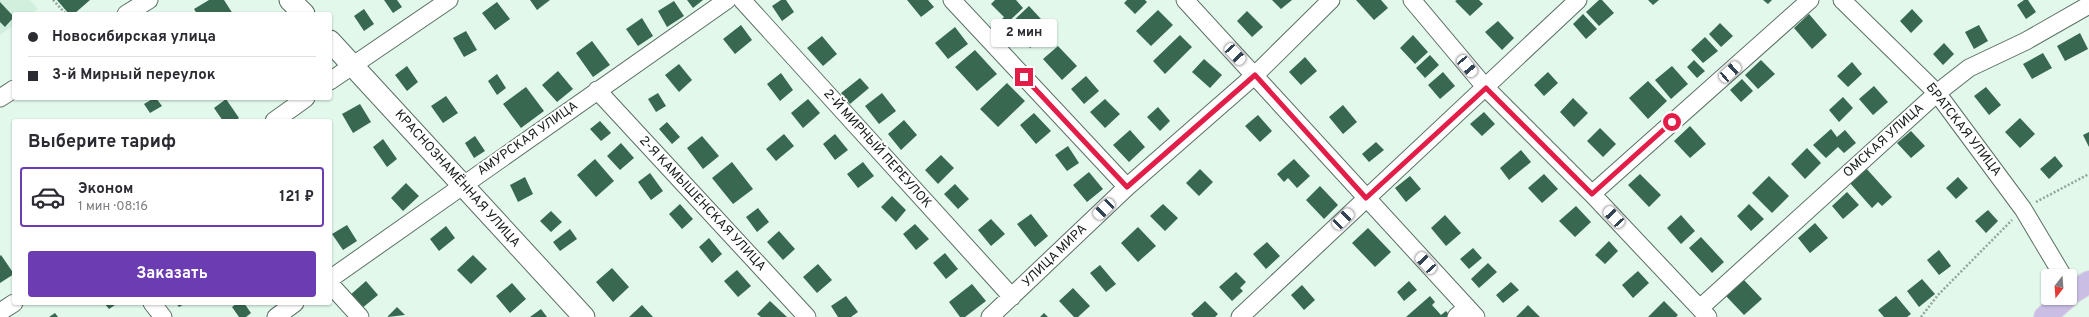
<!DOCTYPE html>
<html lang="ru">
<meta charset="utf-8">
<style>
:root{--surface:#fff;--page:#f7f7f7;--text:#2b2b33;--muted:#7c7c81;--line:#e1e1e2;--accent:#6c3cb3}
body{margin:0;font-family:Overpass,sans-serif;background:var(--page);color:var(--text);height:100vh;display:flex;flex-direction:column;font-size:15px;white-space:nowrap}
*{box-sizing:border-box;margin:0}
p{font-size:13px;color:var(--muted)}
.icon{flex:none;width:22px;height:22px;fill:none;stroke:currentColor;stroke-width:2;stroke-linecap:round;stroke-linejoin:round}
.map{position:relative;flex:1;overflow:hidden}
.details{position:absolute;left:12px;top:119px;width:320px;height:186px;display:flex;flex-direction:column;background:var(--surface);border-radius:4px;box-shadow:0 1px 3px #0004}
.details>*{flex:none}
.hud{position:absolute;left:12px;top:12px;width:320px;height:88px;border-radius:4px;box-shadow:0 1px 3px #0004;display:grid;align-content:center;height:88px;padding:0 16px;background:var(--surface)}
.needle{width:26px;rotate:197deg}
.fabs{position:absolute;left:2041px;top:269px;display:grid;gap:8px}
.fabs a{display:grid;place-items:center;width:36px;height:36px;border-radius:4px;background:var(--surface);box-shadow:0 1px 3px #0004;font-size:20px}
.end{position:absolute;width:18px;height:18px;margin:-9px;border:5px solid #e11d48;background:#fff;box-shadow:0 0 0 2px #fff}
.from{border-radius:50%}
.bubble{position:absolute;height:28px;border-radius:4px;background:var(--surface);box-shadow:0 1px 3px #0004;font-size:13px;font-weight:700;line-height:28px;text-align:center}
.car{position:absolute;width:12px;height:24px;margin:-12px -6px;border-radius:5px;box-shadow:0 0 3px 1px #0007;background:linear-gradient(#fff 24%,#345 0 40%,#fff 0 76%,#345 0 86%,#fff 0)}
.hud b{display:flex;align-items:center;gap:14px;height:38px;font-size:15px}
.hud b+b{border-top:1px solid var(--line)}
.hud i{width:10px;height:10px;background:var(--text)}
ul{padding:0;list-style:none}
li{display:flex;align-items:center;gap:12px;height:60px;margin:0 8px 6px;padding:0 8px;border:2px solid transparent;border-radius:4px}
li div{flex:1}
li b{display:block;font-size:15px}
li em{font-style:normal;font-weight:700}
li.selected{border-color:var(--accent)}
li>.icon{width:36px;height:36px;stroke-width:1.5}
h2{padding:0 16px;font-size:18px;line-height:48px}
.action{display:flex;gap:8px;margin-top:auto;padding:8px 16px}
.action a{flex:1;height:46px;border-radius:4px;background:var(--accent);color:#fff;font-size:16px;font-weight:700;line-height:46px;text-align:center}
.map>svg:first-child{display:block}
.built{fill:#d1efdd}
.building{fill:#386850}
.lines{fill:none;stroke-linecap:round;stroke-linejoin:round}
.minor-casing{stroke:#5b6f64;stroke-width:19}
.tertiary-casing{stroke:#5b6f64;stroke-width:23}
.primary-casing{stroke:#dedfdf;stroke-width:24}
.path{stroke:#93a49b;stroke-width:2.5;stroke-dasharray:2 2;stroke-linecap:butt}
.minor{stroke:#fff;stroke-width:17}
.tertiary{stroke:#fff;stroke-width:21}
.primary{stroke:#cabee5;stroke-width:22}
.route{stroke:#e11d48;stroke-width:5}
.labels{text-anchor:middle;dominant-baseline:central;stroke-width:4;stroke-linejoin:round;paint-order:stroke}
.street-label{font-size:13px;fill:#131b17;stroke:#fff}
</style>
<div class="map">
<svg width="2089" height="317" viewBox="0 0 2089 317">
<rect width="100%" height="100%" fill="#e1f8eb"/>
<!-- built -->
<path class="built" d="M0,0H30L38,9L30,14H14V25L0,35Z"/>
<!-- building -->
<path class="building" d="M57,0H90L74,14H69Z
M209,0H224L233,14H197L194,9Z
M384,0H397L402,7L393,13Z
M530,0H550L537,10Z
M687,0H703L693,8Z
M781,0H786L794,12L782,21L772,6Z
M907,0H928L934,7L921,17Z
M995,0H1016L1023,8L1003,27L998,23L1004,17L991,4Z
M1127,0H1145L1147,2L1135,14L1124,3Z
M1272,0H1292L1281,9Z
M1356,0H1381L1388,8L1374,20Z
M1457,0H1479L1483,4L1470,16L1455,1Z
M1599,0H1602L1614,13L1599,26L1586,12Z
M1648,0H1659L1653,5Z
M1763,0H1772L1768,4Z
M2024,0H2028L2036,12L2026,19L2017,5Z
M674,1L684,16L667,27L658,11Z
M0,2L14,17L5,27L0,22Z
M497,2L510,19L495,30L482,13Z
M1029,6L1051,30L1030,48L1009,25Z
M364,9L374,24L364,31L354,16Z
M1912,9L1923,21L1911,33L1900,21Z
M1158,10L1173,25L1151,46L1136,31Z
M1247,11L1263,27L1252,37L1237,21Z
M1583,14L1597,29L1586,39L1573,24Z
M1809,14L1827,35L1812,49L1794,28Z
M642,18L653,36L638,46L626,29Z
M1498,21L1514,38L1502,50L1485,32Z
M1720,23L1733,36L1721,47L1709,34Z
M741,25L752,40L735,54L723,39Z
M1979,25L1988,41L1974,49L1965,32Z
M955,27L968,44L948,59L935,43Z
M466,31L477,50L464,57L453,38Z
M2080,33L2088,49L2065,61L2057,46Z
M1180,35L1192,47L1165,74L1153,61Z
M1413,35L1428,52L1415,64L1400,48Z
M822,36L837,54L823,66L807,48Z
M1705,37L1718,51L1703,63L1691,50Z
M592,41L610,65L593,77L576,53Z
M1944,43L1954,54L1943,65L1933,54Z
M1058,46L1077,66L1062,80L1043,59Z
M975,50L997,74L977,91L955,67Z
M2043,53L2052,68L2032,79L2023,64Z
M1430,55L1439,65L1425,78L1416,68Z
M1305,57L1317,71L1301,85L1289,72Z
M1204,59L1222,75L1210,88L1192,72Z
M1694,60L1705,71L1697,78L1687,67Z
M1761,60L1775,74L1758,89L1745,75Z
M1852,62L1862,74L1848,87L1837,76Z
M679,64L692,80L679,92L665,75Z
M407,66L418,82L407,91L395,75Z
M1672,66L1688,84L1671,99L1655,80Z
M558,71L573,89L557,102L542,85Z
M1443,72L1455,86L1440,99L1428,85Z
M1548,72L1558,83L1544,96L1534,85Z
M781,73L793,90L780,101L767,84Z
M497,74L506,88L497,95L488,81Z
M1086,76L1099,91L1084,104L1071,89Z
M860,78L869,88L850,104L841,93Z
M1742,79L1753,91L1741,102L1730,90Z
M1648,81L1667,101L1648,119L1629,98Z
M1007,83L1025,101L998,127L980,109Z
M1874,86L1888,102L1873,115L1859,99Z
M526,87L544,111L521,128L503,104Z
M1986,87L2001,105L1989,115L1974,96Z
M658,93L666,106L656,112L648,99Z
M882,93L896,111L879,124L865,106Z
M446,96L458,113L443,123L431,106Z
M1843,97L1853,108L1839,122L1829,110Z
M154,98H156L162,106L150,113L144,104Z
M1573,98L1588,113L1574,127L1560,112Z
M226,99L239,118L235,121H223L214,108Z
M808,99L820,113L803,128L791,113Z
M1105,99L1120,114L1105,128L1090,112Z
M360,104L371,122L353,133L342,114Z
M1343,105L1357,122L1343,134L1329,117Z
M1158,107L1170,121L1160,131L1147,117Z
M1484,112L1495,124L1482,136L1470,124Z
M1034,113L1051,131L1036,144L1020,125Z
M1258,115L1272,131L1260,142L1245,126Z
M2020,118L2035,134L2020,148L2005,132Z
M904,120L917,135L901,150L888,134Z
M600,121L611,133L601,141L590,129Z
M667,122L680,137L672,144L659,129Z
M1690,126L1706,144L1690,158L1674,141Z
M1600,128L1616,144L1603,157L1587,141Z
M1831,129L1837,137L1845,130L1856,143L1844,153L1838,147L1826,158L1813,145Z
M1130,130L1145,147L1129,162L1113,145Z
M1911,131L1925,146L1911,158L1897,143Z
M2089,132V147L2083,135Z
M784,134L794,146L776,161L766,149Z
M835,134L848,150L835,160L823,144Z
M475,136L485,151L474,158L465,143Z
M702,136L719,156L703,169L687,148Z
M383,139L397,159L387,167L373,147Z
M1376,142L1384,150L1369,162L1362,154Z
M621,143L634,158L620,170L607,156Z
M1068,146L1079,163L1067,171L1055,155Z
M1807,148L1821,163L1805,179L1791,164Z
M1521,150L1531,162L1509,180L1500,168Z
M941,155L954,168L938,184L925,170Z
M2055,156L2063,166L2049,179L2040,169Z
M595,159L614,181L596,197L577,175Z
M1294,159L1310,176L1297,188L1288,178L1284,182L1277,174Z
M732,162L753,189L733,204L712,178Z
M863,162L874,176L858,188L847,174Z
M1865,167L1892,197L1882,206L1878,202L1872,208L1849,182Z
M1200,169L1213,182L1199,196L1186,183Z
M1089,172L1103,189L1087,202L1073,185Z
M650,173L663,191L651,200L638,182Z
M1544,174L1558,189L1542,203L1528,188Z
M1640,174L1661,195L1649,207L1628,185Z
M1410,176L1421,189L1406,202L1395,188Z
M1769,176L1789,196L1772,213L1752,193Z
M525,177L533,194L518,202L510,185Z
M1958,177L1968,188L1956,199L1946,188Z
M406,183L419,196L403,211L391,198Z
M955,184L969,199L958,209L944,194Z
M1320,186L1338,205L1324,219L1306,200Z
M1847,192L1859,205L1843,219L1832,206Z
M892,196L906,210L896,222L881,207Z
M680,204L693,219L682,229L669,214Z
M1163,204L1178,218L1165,231L1150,216Z
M1749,204L1764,219L1751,231L1737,216Z
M1576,206L1591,222L1575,237L1559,221Z
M758,208L769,222L757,232L746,217Z
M1988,210L1998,221L1986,233L1975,221Z
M551,211L562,222L551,232L540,221Z
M1031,214L1048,236L1035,247L1017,224Z
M1445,215L1461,233L1446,246L1431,228Z
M1681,215L1695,231L1681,244L1667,228Z
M991,219L1005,234L991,246L978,230Z
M1815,223L1828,238L1810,253L1798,238Z
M915,224L929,239L916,250L903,234Z
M347,225L357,241L343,250L332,234Z
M446,226L455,238L439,251L430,239Z
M1138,227L1156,246L1138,262L1121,243Z
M1368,228L1391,252L1375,267L1352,243Z
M570,229L577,239L560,251L553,242Z
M779,231L795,249L783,260L767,242Z
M1701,237L1724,262L1712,273L1689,248Z
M709,238L722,254L712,263L699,247Z
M1609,241L1618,251L1605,264L1595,255Z
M1267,242L1280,256L1266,269L1253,254Z
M1473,248L1482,258L1469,269L1460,259Z
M1939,250L1951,266L1939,275L1927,260Z
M945,253L958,269L946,279L933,263Z
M1,255L14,274L0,283V256Z
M473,255L487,269L471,284L457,270Z
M1488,263L1497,272L1479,288L1471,279Z
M818,264L832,280L817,293L803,277Z
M1100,265L1116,284L1106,292L1090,273Z
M612,268L629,287L613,302L596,282Z
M737,270L751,286L738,297L724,281Z
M1638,271L1649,283L1633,298L1622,285Z
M1236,272L1246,282L1240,288L1243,291L1232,301L1219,287Z
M1922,279L1935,294L1919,307L1907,291Z
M1744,280L1762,299L1744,315L1726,296Z
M366,281L378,295L361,309L349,296Z
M1409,281L1417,290L1404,301L1397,292Z
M1511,282L1519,290L1503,303L1496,295Z
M512,283L526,299L510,313L496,296Z
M972,284L986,301L965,317H960L949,302Z
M1302,285L1315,300L1304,310L1291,295Z
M1073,288L1090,306L1078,317H1074L1059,301Z
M846,296L858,312L851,317H838L831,306Z
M1430,296L1435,302L1432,305L1441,315L1446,311L1451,317H1406Z
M1896,296L1911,314L1907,317H1884L1878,310Z
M770,301L787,317H761L757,314Z
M1205,301L1218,314L1215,317H1194L1191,314Z
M1664,301L1678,315L1676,317H1648Z
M104,303H118L109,309Z
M176,303H186L179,307Z
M237,303H244L251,313L246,317H239L232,307Z
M642,305L653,317H629Z
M1528,305L1540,317H1516Z
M397,307L405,315L387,317Z
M541,309L547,317H530Z
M55,313L58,317H49Z
M1044,313L1048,317H1040Z"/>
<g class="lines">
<defs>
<path id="minor" d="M742,0L1012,297
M952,0L1127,187
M1185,0L1476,317
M1412,0L1486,88L1592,194L1708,317
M1842,0L1937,93L2023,209L2063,276
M126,14L149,0
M330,81L449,0
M597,90L807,317
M0,98L14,89
M274,121L306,98
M1592,194L1810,0
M330,279L727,0
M330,284L360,317
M152,303L163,317
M1700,308L1937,93L1969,68L2026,41L2089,5
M0,312L14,303
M276,317L295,303
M990,317L1127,187L1255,75L1331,0
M1240,317L1578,0
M1456,317L1467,307"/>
<path id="tertiary" d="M290,0L304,14
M330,41L584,317"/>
<path id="primary" d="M2070,294L2089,282
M2045,317L2066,298"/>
</defs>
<!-- minor casing -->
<use href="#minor" class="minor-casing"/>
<!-- tertiary casing -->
<use href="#tertiary" class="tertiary-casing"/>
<!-- primary casing -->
<use href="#primary" class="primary-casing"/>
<!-- path -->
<path class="path" d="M53,0L66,14
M2036,202L2089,174
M1921,317L1938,295L2012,220"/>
<!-- minor -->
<use href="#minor" class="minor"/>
<!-- tertiary -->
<use href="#tertiary" class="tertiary"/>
<!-- primary -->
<use href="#primary" class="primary"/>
</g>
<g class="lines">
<!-- route -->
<path class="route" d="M1024,77L1127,187L1255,75L1366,198L1486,88L1592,194L1672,122"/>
</g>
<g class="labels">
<!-- street labels -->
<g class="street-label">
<text transform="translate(1963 130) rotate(52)">БРАТСКАЯ УЛИЦА</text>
<text transform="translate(528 139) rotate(-35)">АМУРСКАЯ УЛИЦА</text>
<text transform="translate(1884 141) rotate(-42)">ОМСКАЯ УЛИЦА</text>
<text transform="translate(877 149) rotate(48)">2-Й МИРНЫЙ ПЕРЕУЛОК</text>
<text transform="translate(457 179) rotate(48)">КРАСНОЗНАМЁННАЯ УЛИЦА</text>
<text transform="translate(702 204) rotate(47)">2-Я КАМЫШЕНСКАЯ УЛИЦА</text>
<text transform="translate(1055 256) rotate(-44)">УЛИЦА МИРА</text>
</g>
</g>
</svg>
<div class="fabs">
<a><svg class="needle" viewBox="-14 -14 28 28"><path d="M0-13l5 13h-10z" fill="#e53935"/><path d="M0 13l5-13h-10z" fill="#7c7c81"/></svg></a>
</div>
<i class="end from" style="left:1672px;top:122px"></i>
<i class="end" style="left:1024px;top:77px"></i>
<div class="bubble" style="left:991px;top:19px;width:66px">2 мин</div>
<i class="car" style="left:1235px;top:54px;rotate:137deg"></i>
<i class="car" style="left:1467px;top:66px;rotate:140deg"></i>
<i class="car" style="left:1730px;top:72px;rotate:48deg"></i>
<i class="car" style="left:1104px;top:209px;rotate:226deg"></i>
<i class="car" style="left:1614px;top:217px;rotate:317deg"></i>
<i class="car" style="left:1343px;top:219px;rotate:46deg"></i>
<i class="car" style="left:1426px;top:263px;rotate:317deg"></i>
<div class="hud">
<b><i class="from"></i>Новосибирская улица</b>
<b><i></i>3-й Мирный переулок</b>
</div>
<section class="details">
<h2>Выберите тариф</h2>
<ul>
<li class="selected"><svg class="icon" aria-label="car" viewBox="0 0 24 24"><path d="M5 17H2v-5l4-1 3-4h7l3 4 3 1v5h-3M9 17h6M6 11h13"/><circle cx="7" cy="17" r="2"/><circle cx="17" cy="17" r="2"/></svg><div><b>Эконом</b><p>1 мин · 08:16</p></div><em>121 ₽</em></li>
</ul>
<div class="action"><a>Заказать</a></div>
</section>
</div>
